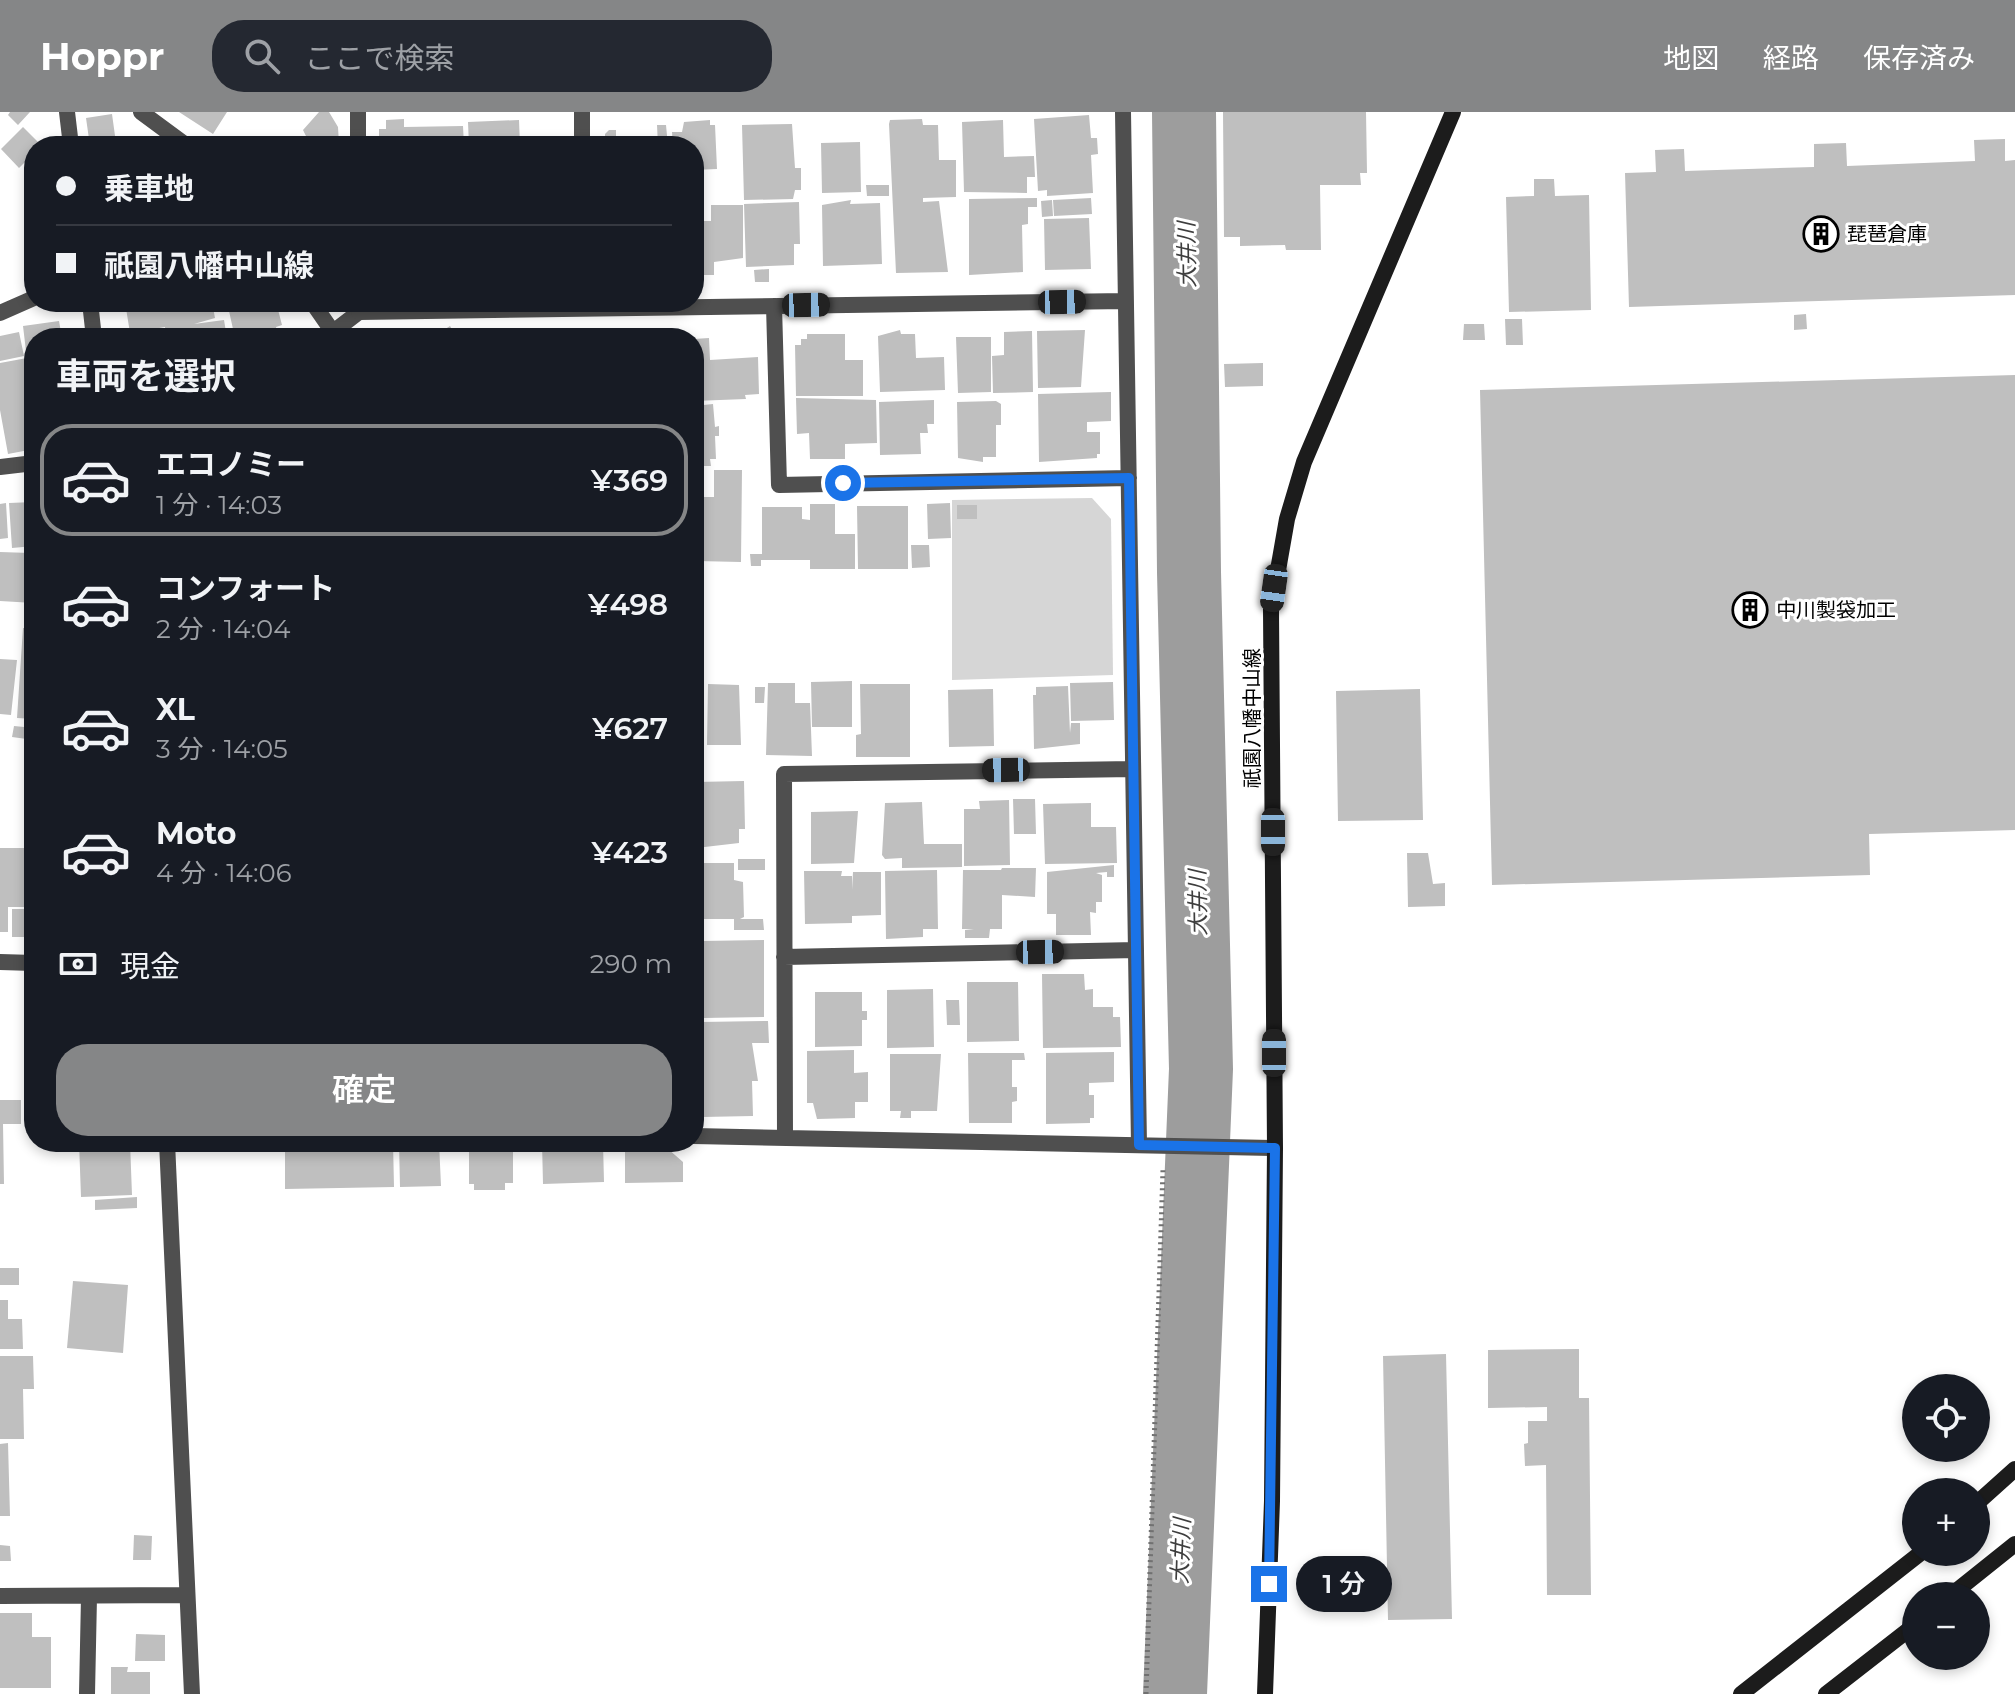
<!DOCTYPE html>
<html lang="ja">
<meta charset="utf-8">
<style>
:root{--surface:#171b24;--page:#242831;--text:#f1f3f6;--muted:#9ea1a6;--line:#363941;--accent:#858687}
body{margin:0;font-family:Montserrat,"Noto Sans JP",sans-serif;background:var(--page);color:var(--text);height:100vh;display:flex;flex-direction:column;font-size:30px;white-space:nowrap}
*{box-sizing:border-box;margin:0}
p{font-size:26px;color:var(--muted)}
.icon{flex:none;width:44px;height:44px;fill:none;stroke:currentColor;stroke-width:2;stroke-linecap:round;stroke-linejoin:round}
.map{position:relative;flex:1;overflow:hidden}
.drawer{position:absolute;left:24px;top:216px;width:680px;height:824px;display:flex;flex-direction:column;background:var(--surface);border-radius:32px;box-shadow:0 4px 12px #0003}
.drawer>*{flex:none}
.top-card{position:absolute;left:24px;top:24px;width:680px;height:176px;border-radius:32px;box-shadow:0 4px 12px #0003;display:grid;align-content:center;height:176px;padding:0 32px;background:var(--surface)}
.fabs{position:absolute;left:1902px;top:1262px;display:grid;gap:16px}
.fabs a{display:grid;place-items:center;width:88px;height:88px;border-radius:50%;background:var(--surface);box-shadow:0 4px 12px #0003;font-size:40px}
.end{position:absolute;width:36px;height:36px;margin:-18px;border:10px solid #1a73e8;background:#fff;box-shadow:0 0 0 4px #fff}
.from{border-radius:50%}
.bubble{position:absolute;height:56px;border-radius:28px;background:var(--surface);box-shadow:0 4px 12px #0003;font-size:26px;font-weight:600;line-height:56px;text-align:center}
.car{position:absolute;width:24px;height:48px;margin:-24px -12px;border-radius:10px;box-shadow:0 0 6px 2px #0007;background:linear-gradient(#222 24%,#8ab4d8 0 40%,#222 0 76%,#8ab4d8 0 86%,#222 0)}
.top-card b{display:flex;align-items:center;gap:28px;height:76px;font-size:30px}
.top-card b+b{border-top:2px solid var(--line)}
.top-card i{width:20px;height:20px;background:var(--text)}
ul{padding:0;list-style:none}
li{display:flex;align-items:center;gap:24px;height:112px;margin:0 16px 12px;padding:0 16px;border:4px solid transparent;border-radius:32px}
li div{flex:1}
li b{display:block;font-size:30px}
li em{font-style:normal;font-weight:600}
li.on{border-color:var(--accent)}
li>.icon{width:72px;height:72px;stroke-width:1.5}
h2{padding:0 32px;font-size:36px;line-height:96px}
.pay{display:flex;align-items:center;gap:20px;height:88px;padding:0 32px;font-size:30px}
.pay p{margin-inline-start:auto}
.cta{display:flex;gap:16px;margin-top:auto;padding:16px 32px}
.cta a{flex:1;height:92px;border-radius:32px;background:var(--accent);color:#fff;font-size:32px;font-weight:600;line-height:92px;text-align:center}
header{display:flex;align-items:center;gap:48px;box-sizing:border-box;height:112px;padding:0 40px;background:var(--accent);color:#fff}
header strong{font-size:38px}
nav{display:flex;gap:44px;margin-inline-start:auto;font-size:28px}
.search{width:560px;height:72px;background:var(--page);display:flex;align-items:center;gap:20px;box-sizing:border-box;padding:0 28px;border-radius:32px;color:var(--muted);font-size:30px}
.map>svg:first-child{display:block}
.green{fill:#d6d6d6}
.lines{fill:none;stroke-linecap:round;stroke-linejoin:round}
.river{stroke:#9d9d9d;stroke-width:64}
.building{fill:#bfbfbf}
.path{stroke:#717171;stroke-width:5;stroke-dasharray:2 4;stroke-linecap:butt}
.lane{stroke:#4f4f4f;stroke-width:16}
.street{stroke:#4f4f4f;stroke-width:16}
.secondary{stroke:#1c1c1c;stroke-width:16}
.route{stroke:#1a73e8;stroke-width:10}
.labels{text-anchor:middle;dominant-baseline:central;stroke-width:6;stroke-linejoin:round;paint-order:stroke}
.poi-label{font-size:20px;fill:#000;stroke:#fff;text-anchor:start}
.street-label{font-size:20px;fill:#000;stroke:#fff}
.water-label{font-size:22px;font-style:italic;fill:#3e3e3e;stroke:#fff}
</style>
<header>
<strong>Hoppr</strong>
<div class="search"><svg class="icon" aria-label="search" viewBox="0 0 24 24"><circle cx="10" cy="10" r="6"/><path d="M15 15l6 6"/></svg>ここで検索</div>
<nav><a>地図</a><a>経路</a><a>保存済み</a></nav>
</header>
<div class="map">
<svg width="2015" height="1582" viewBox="0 0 2015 1582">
<rect width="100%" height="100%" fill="#fff"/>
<!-- green -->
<path class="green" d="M1092,386L1111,407L1113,563L952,568V388Z"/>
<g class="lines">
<!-- river -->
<path class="river" d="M1175,1582L1201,957L1189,460L1184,0"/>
</g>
<!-- building -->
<path class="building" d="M10,0H30L18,13L8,3Z
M179,0H227L213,22Z
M319,0H329L338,15L339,32L290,34L306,24L303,18Z
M1223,0H1366L1367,61H1360L1361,73H1320L1321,138H1286L1285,133L1240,134V125H1224Z
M112,2L116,31L90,34L86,6Z
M1089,3L1091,26H1097L1098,42L1091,43L1093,81L1047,84V78L1038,79L1034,7Z
M404,7V15L463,14L464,34H379V17H386V8Z
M922,7L923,13H938L939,48H956V85L923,86V90L939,89L948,160L896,161L889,12L890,8Z
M519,8L520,34H469L468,10Z
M710,8V13H715L717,57L694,58V34H673L672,20H682L684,10Z
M1003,8L1004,45L1034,44L1035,65H1027V81L964,80L962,10Z
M792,12L795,56H801V78H795L793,87L744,88L742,13Z
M657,13H666L668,34H658Z
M23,15L42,34H34V41L19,56L1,37Z
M609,18H616V26H656V34H605V22Z
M2005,27V49L2015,48V183L1629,195L1625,61L1656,60L1655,38L1684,37L1685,59L1814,55V32L1846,31L1847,54L1975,49L1974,28Z
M860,30L861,80L822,81L821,31Z
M1534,67H1554L1555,84L1589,83L1591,198L1509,200L1506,85L1534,84Z
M866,73H889V84H867Z
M1037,86V95H1028V112L1022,113L1023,160L969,163V87Z
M1091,86L1092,102L1054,104L1053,88Z
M851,88L850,92L880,91L882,152L823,154L822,93Z
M1052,88L1053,104L1042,105L1041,89Z
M799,90L800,132H794V153L746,155L744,92Z
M711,93H743V146L714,150V163H703V171L694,172V109H711Z
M1089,106L1091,157L1045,158L1044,107Z
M769,157V170H755L754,158Z
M125,190H212L215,206L194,212L224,208L227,226H166L165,215L130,221Z
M227,190H276L282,213L276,215L278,226H235Z
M1806,202L1807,217L1794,218V203Z
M1505,207H1522L1523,233H1506Z
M59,209L62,226H34V238L26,239L23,214Z
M1464,212H1484L1485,228H1463Z
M450,214L457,226H431Z
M900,218L901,222H915L916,246L944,245L945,278L880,280L878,224Z
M1085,218L1081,275L1038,276L1037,219Z
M1032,219L1033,280L993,281L992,244L1004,243V220Z
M19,220L24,244L0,249V224Z
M807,222H845V248H863V284H796L795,233H801V227H807Z
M956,225H991V280L958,281Z
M709,226L710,248L758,245L759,282L745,283L746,287L694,289V227Z
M27,246L28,250L34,248V337L8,342L0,298V251Z
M1263,251V274L1225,275L1224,252Z
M2015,263V718L1869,722L1870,763L1492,773L1480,278Z
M1111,280V309L1087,310V320H1100V342H1097V346L1039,350L1038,282Z
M796,286L876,288L877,331L845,332V347H810L809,321L797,322Z
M934,288V312H927L928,321H920L921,342L880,343L879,290Z
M996,289L1001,292V313H996V345H983V350L958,346L957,290Z
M713,292L715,315L719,314V324H715L716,347H710L711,354H694V294Z
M714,358H742L741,450L697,449L698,385H714Z
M34,390V434L12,436L9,391Z
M6,391L8,426L0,427V392Z
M950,391L951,426L928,427L927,392Z
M810,392H835V422H855V457H810V448H761V454H751L750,442H762V395H802V407L810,408Z
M957,393H977V407H957Z
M857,394H908V457H858Z
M911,433H929L930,455L912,456Z
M0,440L30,441V446H34V491L0,489Z
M23,516L34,517V607L17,606Z
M0,547L17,548L11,603L0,602Z
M852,569V615H812L811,570Z
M1113,570L1114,608L1071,609L1070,571Z
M768,571H795V591H810L812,644L766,643Z
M708,572L739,573L741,633H707Z
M860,572H910V645H856V623L861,622Z
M1068,574L1070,621L1071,611H1080V632L1034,637L1033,583H1036V575Z
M755,575H765L764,591H755Z
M993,577L994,634L949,635L948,578Z
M1420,577L1423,708L1338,709L1336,579Z
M14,614L34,616V628L12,625Z
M744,669L745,717H739V731L696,736V670Z
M1013,687H1035L1036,722H1014Z
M1009,688L1010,753L964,754V697H980L979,689Z
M922,690L924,732H962V755L902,756V746L885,747L882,743L885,691Z
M1091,691V715H1116L1117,751L1045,752L1043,692Z
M858,699L854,751L811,752V700Z
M0,736H34V795H8V820H0Z
M1407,741H1428L1433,772L1445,771V794L1408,795Z
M738,747H765V758H738Z
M701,751H734V768L743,770L744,805L740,807H763L764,818H734V807H701Z
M1114,753V765H1107V760L1096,761L1102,763V790H1096V801L1090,800L1091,823H1056V802H1047V760Z
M1002,756H1036L1035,785L1002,783V817H990L989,826H965V818L974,817H962L963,758H1001Z
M937,758L938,817H923V825L886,827L885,759Z
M804,759H842L841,764H852V778L853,760H881V803L852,804V811L805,812Z
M12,797H34V825H12Z
M764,828V905L703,906L702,829Z
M1042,862H1084L1085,878L1093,877V895H1113V905H1120L1121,935L1043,936Z
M967,870H1018L1019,929L967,930Z
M933,877L934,935L887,936V878Z
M815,880H862V899H867V908H862V934L815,935Z
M946,888H959L960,913H947Z
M768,909L769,931H752L758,969H752L753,1004L702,1005L700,910Z
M854,938V961L868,960V990H855V1006L817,1007L813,991H807V939Z
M1114,940V970L1089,971V983H1094V1006H1090V1011L1046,1012V941Z
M968,941H1024L1025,948H1012V975H1017V989L1012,990V1011H969Z
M890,942H941L937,999H911V1006H900L901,999H890Z
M0,988H21V1012H3L4,1072H0Z
M79,1030H130L132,1083L81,1085Z
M285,1030H393L394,1075L285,1077Z
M399,1030H439L441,1074L400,1075Z
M469,1030H513V1071H505V1078H474V1072H469Z
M542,1030L603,1031L604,1070L543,1072Z
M625,1030H660L683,1050V1070L625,1071Z
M137,1085V1096L95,1098V1088Z
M0,1156H19V1173H0Z
M73,1169L128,1173L123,1241L67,1236Z
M0,1188H8V1207H22L23,1237H0Z
M1579,1237V1286H1589L1591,1483H1547L1546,1353L1525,1354L1524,1332L1528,1331V1309H1547V1295L1488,1296V1238Z
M1446,1242L1452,1507L1388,1508L1383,1244Z
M0,1244H33L34,1277H23L24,1327H0Z
M8,1331L10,1404H0V1332Z
M134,1423L152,1424L151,1448H133Z
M0,1433L10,1434L11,1449H0Z
M0,1501H32V1525H51V1576H0Z
M136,1522L165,1523V1549H135Z
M111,1555H128L127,1560H150V1582H111Z"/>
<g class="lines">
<!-- path -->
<path class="path" d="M1146,1582L1163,1057"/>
<!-- lane -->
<path class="lane" d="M141,0L187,34
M312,190L337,226
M333,220L359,200
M0,355L34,351"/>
<!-- street -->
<path class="street" d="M67,0L71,34
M358,0V34
M582,0V34
M1123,0L1139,1033
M90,190L94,226
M359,190V200L1126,189
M774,194L779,373L1129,366
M0,201L34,186
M784,845L1136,838
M0,850L34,851
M694,1024L1275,1036
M785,1026L784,662L1133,657
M167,1030L192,1582
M0,1484L187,1483
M87,1582L89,1485"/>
<!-- secondary -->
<path class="secondary" d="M1976,1392L2015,1357
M1950,1484L2015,1432
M1265,1582L1272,1389L1275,1036L1271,498L1287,407L1304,350L1453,0
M1741,1582L1922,1440
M1826,1582L1916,1512"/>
</g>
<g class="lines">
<!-- route -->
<path class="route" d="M843,371L1129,366L1139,1033L1275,1036L1269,1472"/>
</g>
<!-- icons -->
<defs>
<symbol id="building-ring" viewBox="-11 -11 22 22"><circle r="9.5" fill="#fff" stroke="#000" stroke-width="1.5"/><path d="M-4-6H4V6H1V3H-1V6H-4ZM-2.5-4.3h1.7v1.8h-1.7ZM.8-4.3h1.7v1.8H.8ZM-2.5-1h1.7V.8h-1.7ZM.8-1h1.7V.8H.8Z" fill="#000"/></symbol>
</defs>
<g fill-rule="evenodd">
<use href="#building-ring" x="1801" y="102" width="40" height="40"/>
<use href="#building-ring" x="1730" y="478" width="40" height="40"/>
</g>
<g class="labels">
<!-- poi labels -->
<g class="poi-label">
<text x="1847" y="122">琵琶倉庫</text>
<text x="1776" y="498">中川製袋加工</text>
</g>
<!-- street labels -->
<g class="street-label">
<text transform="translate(1252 606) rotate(-90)">祇園八幡中山線</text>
</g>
<!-- water labels -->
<g class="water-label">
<text transform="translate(1187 143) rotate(-91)">大井川</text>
<text transform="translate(1198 791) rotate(-91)">大井川</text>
<text transform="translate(1181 1439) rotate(-88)">大井川</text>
</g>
</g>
</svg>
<div class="fabs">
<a><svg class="icon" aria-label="locate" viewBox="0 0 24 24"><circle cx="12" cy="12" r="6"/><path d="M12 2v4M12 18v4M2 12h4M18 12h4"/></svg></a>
<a>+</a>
<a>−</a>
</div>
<i class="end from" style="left:843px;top:371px"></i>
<i class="end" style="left:1269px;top:1472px"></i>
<div class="bubble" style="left:1296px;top:1444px;width:96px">1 分</div>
<i class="car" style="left:1062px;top:190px;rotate:89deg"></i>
<i class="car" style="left:806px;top:193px;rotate:89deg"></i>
<i class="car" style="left:1274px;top:476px;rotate:188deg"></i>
<i class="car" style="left:1006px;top:658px;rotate:269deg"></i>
<i class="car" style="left:1273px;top:720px;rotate:180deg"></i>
<i class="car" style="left:1040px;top:840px;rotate:89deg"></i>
<i class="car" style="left:1274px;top:941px;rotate:0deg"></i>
<div class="top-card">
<b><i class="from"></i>乗車地</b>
<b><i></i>祇園八幡中山線</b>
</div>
<section class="drawer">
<h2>車両を選択</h2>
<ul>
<li class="on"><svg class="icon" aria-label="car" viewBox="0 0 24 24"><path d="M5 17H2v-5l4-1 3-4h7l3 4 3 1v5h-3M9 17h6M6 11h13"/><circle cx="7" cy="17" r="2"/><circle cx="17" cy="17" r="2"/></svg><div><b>エコノミー</b><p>1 分 · 14:03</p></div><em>¥369</em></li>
<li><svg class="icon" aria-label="car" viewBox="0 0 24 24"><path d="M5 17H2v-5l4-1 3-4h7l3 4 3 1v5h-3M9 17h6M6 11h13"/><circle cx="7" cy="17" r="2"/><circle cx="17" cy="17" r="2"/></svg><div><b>コンフォート</b><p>2 分 · 14:04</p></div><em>¥498</em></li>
<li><svg class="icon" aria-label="car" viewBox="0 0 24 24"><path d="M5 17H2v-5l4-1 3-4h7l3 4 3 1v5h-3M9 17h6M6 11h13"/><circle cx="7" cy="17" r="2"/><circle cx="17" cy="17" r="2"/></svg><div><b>XL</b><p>3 分 · 14:05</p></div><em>¥627</em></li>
<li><svg class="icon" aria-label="car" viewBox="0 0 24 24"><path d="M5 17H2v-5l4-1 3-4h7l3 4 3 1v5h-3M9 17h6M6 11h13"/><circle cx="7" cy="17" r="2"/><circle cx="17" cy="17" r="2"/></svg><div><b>Moto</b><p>4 分 · 14:06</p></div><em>¥423</em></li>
</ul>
<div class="pay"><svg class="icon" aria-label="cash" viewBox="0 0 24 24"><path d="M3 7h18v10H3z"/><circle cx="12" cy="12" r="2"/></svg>現金<p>290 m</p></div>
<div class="cta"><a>確定</a></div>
</section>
</div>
